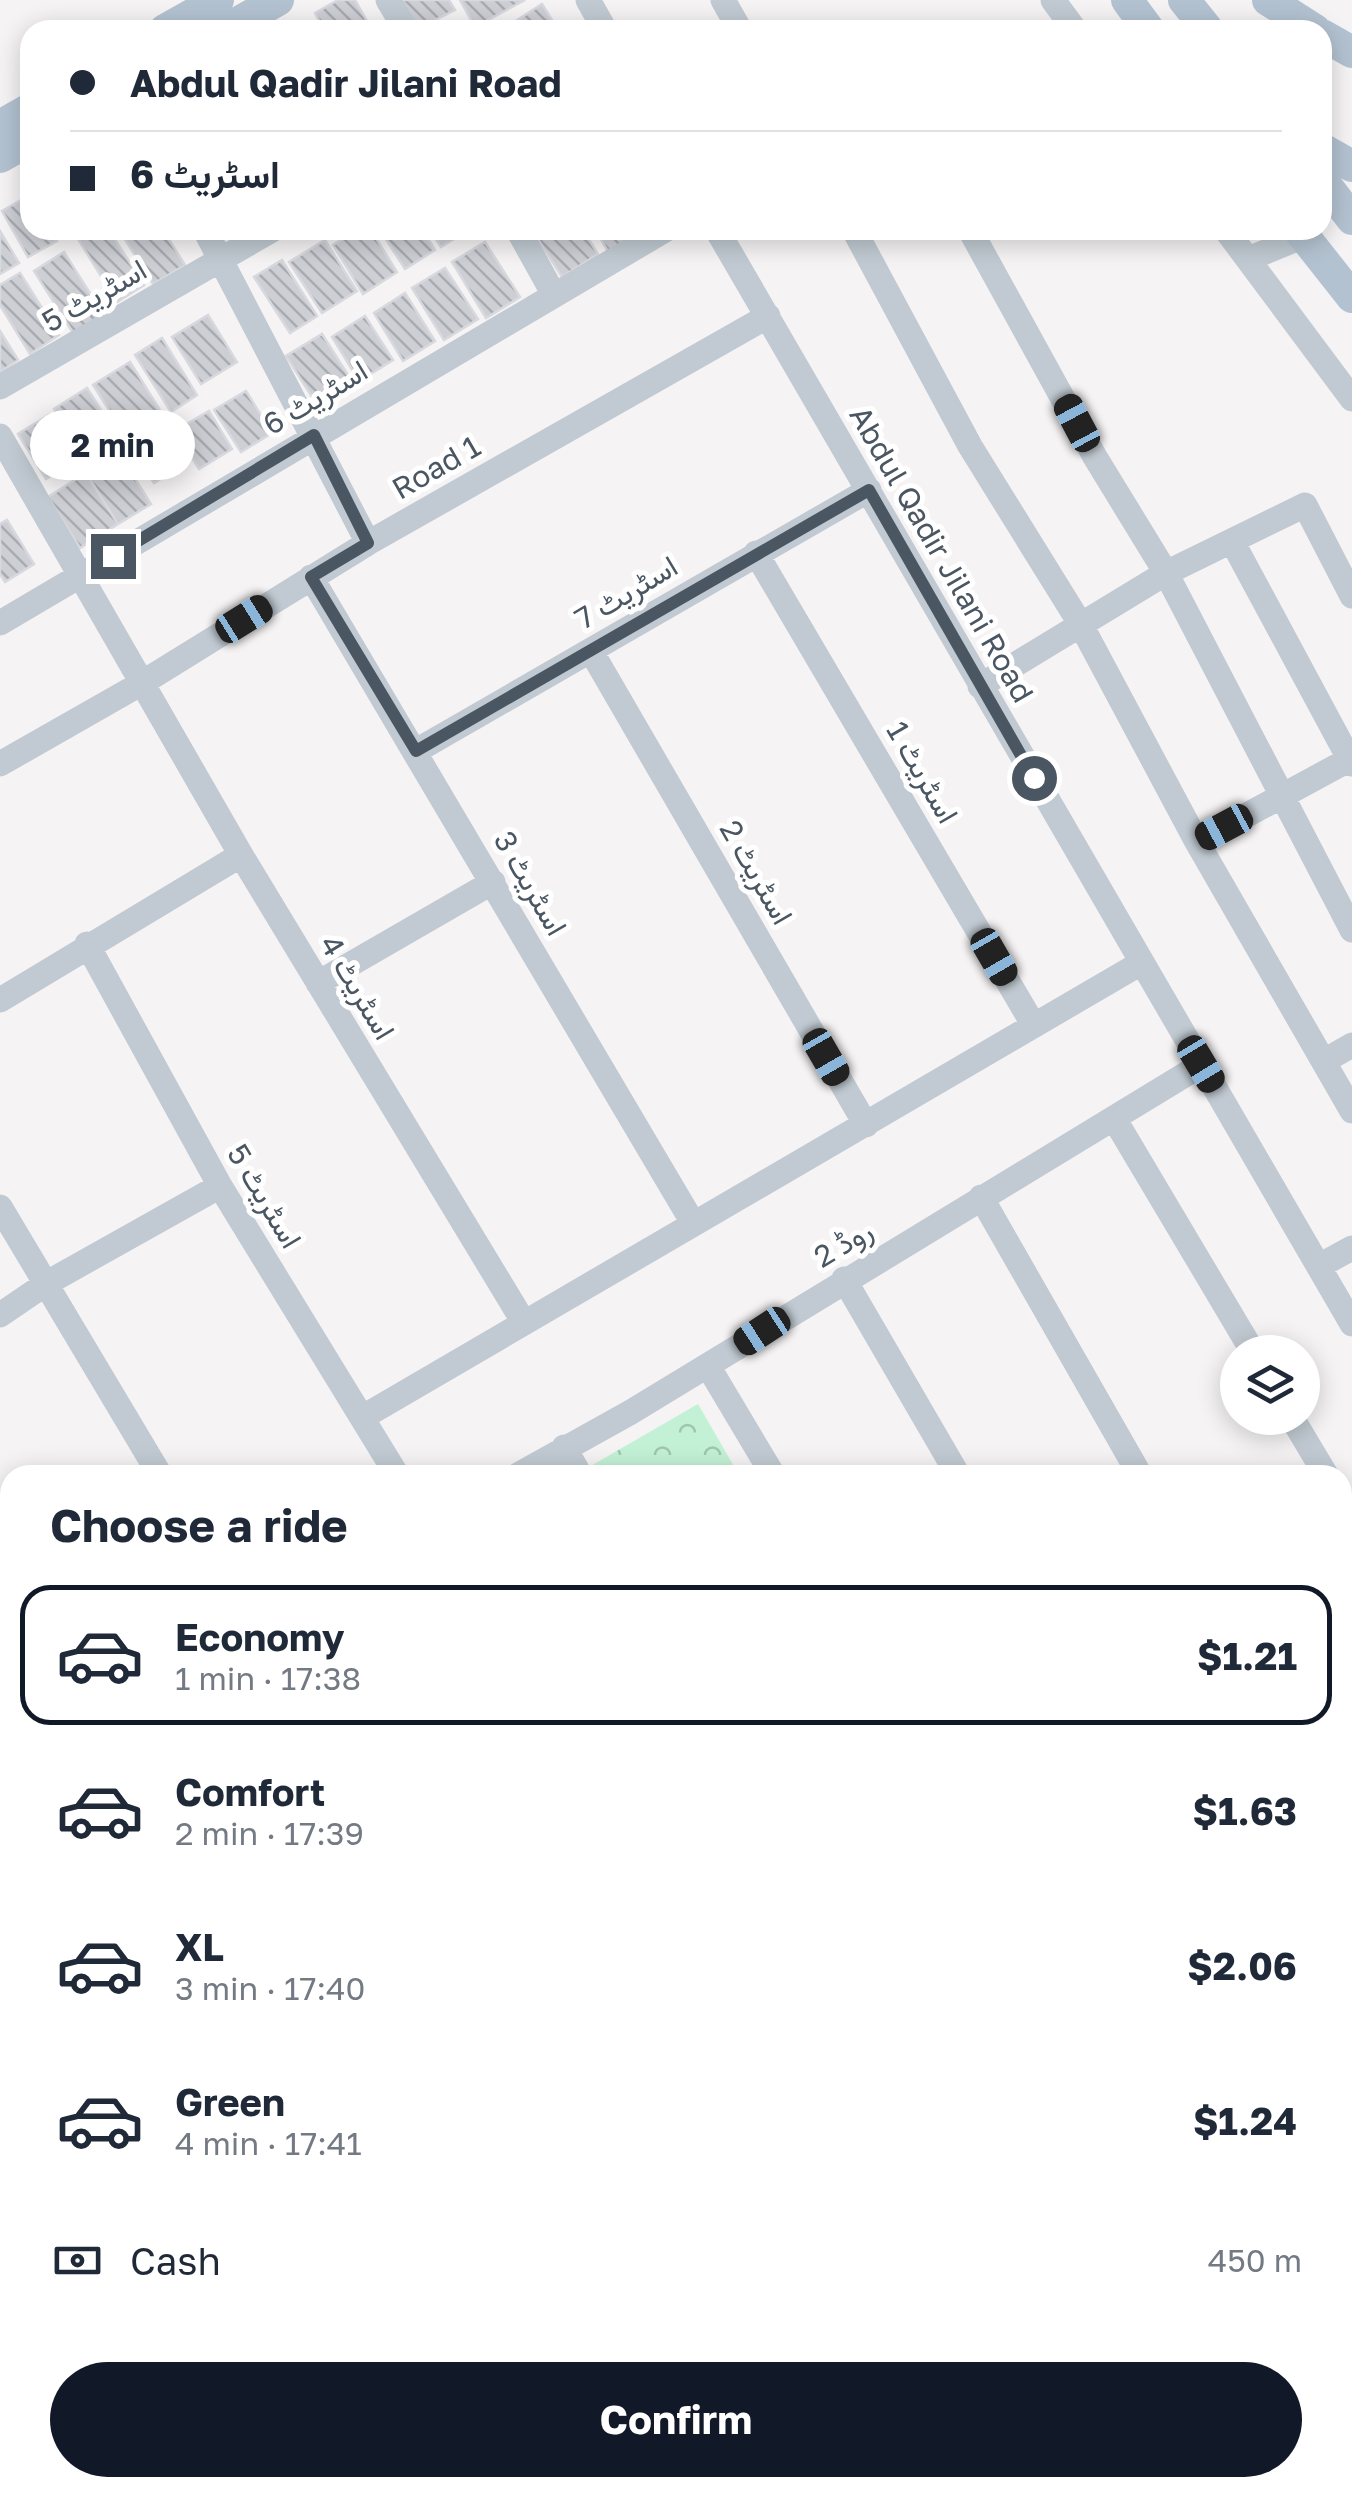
<!DOCTYPE html>
<meta charset="utf-8">
<style>
:root{--surface:#fff;--page:#f6f6f7;--text:#1f2937;--muted:#747a83;--line:#e0e1e3;--accent:#111827}
body{margin:0;font-family:"Golos Text",Vazirmatn,sans-serif;background:var(--page);color:var(--text);height:100vh;display:flex;flex-direction:column;font-size:38px;white-space:nowrap}
*{box-sizing:border-box;margin:0}
p{font-size:32px;color:var(--muted)}
.icon{flex:none;width:55px;height:55px;fill:none;stroke:currentColor;stroke-width:2;stroke-linecap:round;stroke-linejoin:round}
.map{position:relative;flex:1;overflow:hidden}
.side{position:absolute;left:0px;top:1465px;width:1352px;height:1032px;display:flex;flex-direction:column;background:var(--surface);border-radius:30px 30px 0 0;box-shadow:0 5px 25px #0003}
.side>*{flex:none}
.guide{position:absolute;left:20px;top:20px;width:1312px;height:220px;border-radius:30px;box-shadow:0 5px 25px #0003;display:grid;align-content:center;height:220px;padding:0 50px;background:var(--surface)}
.tools{position:absolute;left:1220px;top:1335px;display:grid;gap:20px}
.tools a{display:grid;place-items:center;width:100px;height:100px;border-radius:50%;background:var(--surface);box-shadow:0 5px 25px #0003;font-size:50px}
.end{position:absolute;width:45px;height:45px;margin:-22px;border:12px solid #4a5661;background:#fff;box-shadow:0 0 0 5px #fff}
.from{border-radius:50%}
.bubble{position:absolute;height:70px;border-radius:35px;background:var(--surface);box-shadow:0 5px 25px #0003;font-size:32px;font-weight:700;line-height:70px;text-align:center}
.car{position:absolute;width:30px;height:60px;margin:-30px -15px;border-radius:12px;box-shadow:0 0 8px 2px #0007;background:linear-gradient(#222 24%,#8ab4d8 0 40%,#222 0 76%,#8ab4d8 0 86%,#222 0)}
.guide b{display:flex;align-items:center;gap:35px;height:95px;font-size:38px}
.guide b+b{border-top:2px solid var(--line)}
.guide i{width:25px;height:25px;background:var(--text)}
ul{padding:0;list-style:none}
li{display:flex;align-items:center;gap:30px;height:140px;margin:0 20px 15px;padding:0 30px;border:5px solid transparent;border-radius:30px}
li div{flex:1}
li b{display:block;font-size:38px}
li em{font-style:normal;font-weight:700}
li.selected{border-color:var(--accent)}
li>.icon{width:90px;height:90px;stroke-width:1.5}
h2{padding:0 50px;font-size:45px;line-height:120px}
.pay{display:flex;align-items:center;gap:25px;height:110px;padding:0 50px;font-size:38px}
.pay p{margin-inline-start:auto}
.cta{display:flex;gap:20px;margin-top:auto;padding:20px 50px}
.cta a{flex:1;height:115px;border-radius:60px;background:var(--accent);color:#fff;font-size:40px;font-weight:700;line-height:115px;text-align:center}
.map>svg:first-child{display:block}
.forest{fill:url(#forest-crowns)}
.lines{fill:none;stroke-linecap:round;stroke-linejoin:round}
.stream{stroke:#90daee;stroke-width:6}
.building{fill:url(#building-back-hatch);stroke:#d7d9de;stroke-width:2.5}
.minor{stroke:#c1cad2;stroke-width:25}
.major{stroke:#b3c2d1;stroke-width:32}
.route{stroke:#4a5661;stroke-width:12}
.labels{text-anchor:middle;dominant-baseline:central;stroke-width:10;stroke-linejoin:round;paint-order:stroke}
.street-label{font-size:30px;fill:#4a5661;stroke:#fff}
</style>
<div class="map">
<svg width="1352" height="2496" viewBox="0 0 1352 2496">
<defs>
<pattern id="forest-crowns" width="20" height="18" patternUnits="userSpaceOnUse" patternTransform="scale(2.5)"><rect width="20" height="18" fill="#c3f1d5"/><path d="M2 6a3 3 0 1 1 6 0M12 15a3 3 0 1 1 6 0" fill="none" stroke="#a0c6b0"/></pattern>
<pattern id="building-back-hatch" width="6" height="6" patternUnits="userSpaceOnUse" patternTransform="scale(2.5)"><rect width="6" height="6" fill="#cdcfd5"/><path d="M-1 5l2 2M0 0l6 6M5-1l2 2" fill="none" stroke="#a8abb0"/></pattern>
</defs>
<rect width="100%" height="100%" fill="#f5f3f3"/>
<!-- forest -->
<path class="forest" d="M698,1404L739,1475H594L589,1467Z"/>
<g class="lines">
<!-- stream -->
<path class="stream" d="M0,2412L10,2427
M50,2488L56,2496"/>
</g>
<!-- building -->
<path class="building" d="M338,0H355L372,30H324L315,13Z
M397,0H449L455,10L415,30Z
M460,0H525L475,27Z
M542,4L558,30H502Z
M30,195V230H50L57,241L28,257L2,211Z
M93,230H109L144,285L117,302L78,239Z
M119,230H163L185,265L153,284Z
M357,230H371L397,272L363,294L333,245Z
M380,230H423L435,250L405,269Z
M430,230H468L441,247Z
M532,230H583L598,254L562,277Z
M596,230H648L608,252Z
M0,231L19,263L0,274Z
M325,240L357,291L322,313L289,262Z
M485,242L520,297L486,318L452,262Z
M64,252L105,317L75,336L34,271Z
M282,260L317,316L290,333L254,277Z
M445,268L478,319L444,340L412,288Z
M20,273L59,335L30,354L0,305V285Z
M405,293L435,341L403,361L374,313Z
M208,315L237,362L201,384L172,337Z
M365,316L393,360L359,381L332,337Z
M0,331L18,360L0,372Z
M322,334L355,386L319,408L286,356Z
M162,338L197,395L171,412L135,355Z
M130,362L160,410L123,432L93,385Z
M87,388L115,432L82,453L54,409Z
M246,391L272,433L241,452L214,410Z
M209,411L232,449L199,469L175,431Z
M49,415L77,460L46,479L18,434Z
M164,427L186,463L154,483L131,447Z
M123,459L151,504L118,524L90,480Z
M86,473L118,524L80,548L48,497Z
M7,520L34,564L5,582L0,574V524Z"/>
<g class="lines">
<!-- minor -->
<path class="minor" d="M388,0L406,30
M588,0L605,30
M723,0L740,30
M1053,0L1075,30
M205,230L368,543
M518,230L553,293
M717,230L1352,1324
M854,230L970,446L1081,625L1197,842L1352,1111
M970,230L1095,457L1166,573L1352,930
M1226,230L1352,399
M1248,259L1304,236
M0,387L272,230
M0,436L241,855L523,1321
M1233,543L1352,764
M756,553L1033,1024
M311,577L693,1223
M0,623L665,230
M591,651L866,1125
M980,686L1166,573L1305,505L1352,596
M416,751L869,490
M0,764L142,683L368,543L768,316
M1197,842L1352,758
M87,944L220,1186L397,1475
M318,983L493,882
M0,1000L241,855
M1324,1061L1352,1045
M1115,1120L1253,1352
M981,1197L1140,1475
M0,1207L160,1475
M1321,1265L1352,1248
M844,1279L958,1475
M0,1315L47,1283L220,1186
M708,1366L773,1475
M363,1417L1141,963
M1292,1418L1326,1475
M564,1447L580,1475
M518,1475L631,1412L1201,1065
M1342,1503L1352,1519
M0,1775L10,1768
M1342,1922L1352,1938
M0,1934L10,1951
M1342,2137L1352,2153
M0,2242L10,2259
M1342,2339L1352,2354
M143,2488L148,2496
M459,2488L464,2496
M562,2488L566,2496
M657,2488L662,2496
M765,2488L770,2496
M972,2488L977,2496
M1055,2488L1061,2496
M1194,2488L1200,2496
M1315,2488L1321,2496
M865,2496L876,2488"/>
<!-- major -->
<path class="major" d="M1127,0L1149,30
M1184,0L1208,30
M1268,0L1315,30
M165,30L218,0
M225,30L278,0
M1322,35L1352,52
M0,126L30,109
M1322,149L1352,166
M0,157L30,140
M1322,180L1352,219
M1299,230L1352,297
M0,1596L10,1612
M1342,1853L1352,1847
M358,2496L371,2488"/>
</g>
<g class="lines">
<!-- route -->
<path class="route" d="M113,556L314,435L368,543L311,577L416,751L869,490L1034,778"/>
</g>
<g class="labels">
<!-- street labels -->
<g class="street-label">
<text transform="translate(94 295) rotate(-30)">اسٹریٹ 5</text>
<text transform="translate(315 397) rotate(-31)">اسٹریٹ 6</text>
<text transform="translate(436 467) rotate(-30)">Road 1</text>
<text transform="translate(942 554) rotate(60)">Abdul Qadir Jilani Road</text>
<text transform="translate(626 592) rotate(-31)">اسٹریٹ 7</text>
<text transform="translate(923 772) rotate(60)">اسٹریٹ 1</text>
<text transform="translate(757 872) rotate(60)">اسٹریٹ 2</text>
<text transform="translate(531 883) rotate(60)">اسٹریٹ 3</text>
<text transform="translate(358 987) rotate(59)">اسٹریٹ 4</text>
<text transform="translate(265 1196) rotate(59)">اسٹریٹ 5</text>
<text transform="translate(843 1243) rotate(-31)">روڈ 2</text>
</g>
</g>
</svg>
<div class="tools">
<a><svg class="icon" aria-label="layers" viewBox="0 0 24 24"><path d="M12 4l9 5-9 5-9-5zM3 14l9 5 9-5"/></svg></a>
</div>
<i class="end from" style="left:1034px;top:778px"></i>
<i class="end" style="left:113px;top:556px"></i>
<div class="bubble" style="left:30px;top:410px;width:165px">2 min</div>
<i class="car" style="left:1077px;top:423px;rotate:332deg"></i>
<i class="car" style="left:244px;top:619px;rotate:58deg"></i>
<i class="car" style="left:1224px;top:827px;rotate:242deg"></i>
<i class="car" style="left:994px;top:957px;rotate:150deg"></i>
<i class="car" style="left:826px;top:1057px;rotate:150deg"></i>
<i class="car" style="left:1201px;top:1064px;rotate:149deg"></i>
<i class="car" style="left:762px;top:1331px;rotate:237deg"></i>
<div class="guide">
<b><i class="from"></i>Abdul Qadir Jilani Road</b>
<b><i></i>اسٹریٹ 6</b>
</div>
<section class="side">
<h2>Choose a ride</h2>
<ul>
<li class="selected"><svg class="icon" aria-label="car" viewBox="0 0 24 24"><path d="M5 17H2v-5l4-1 3-4h7l3 4 3 1v5h-3M9 17h6M6 11h13"/><circle cx="7" cy="17" r="2"/><circle cx="17" cy="17" r="2"/></svg><div><b>Economy</b><p>1 min · 17:38</p></div><em>$1.21</em></li>
<li><svg class="icon" aria-label="car" viewBox="0 0 24 24"><path d="M5 17H2v-5l4-1 3-4h7l3 4 3 1v5h-3M9 17h6M6 11h13"/><circle cx="7" cy="17" r="2"/><circle cx="17" cy="17" r="2"/></svg><div><b>Comfort</b><p>2 min · 17:39</p></div><em>$1.63</em></li>
<li><svg class="icon" aria-label="car" viewBox="0 0 24 24"><path d="M5 17H2v-5l4-1 3-4h7l3 4 3 1v5h-3M9 17h6M6 11h13"/><circle cx="7" cy="17" r="2"/><circle cx="17" cy="17" r="2"/></svg><div><b>XL</b><p>3 min · 17:40</p></div><em>$2.06</em></li>
<li><svg class="icon" aria-label="car" viewBox="0 0 24 24"><path d="M5 17H2v-5l4-1 3-4h7l3 4 3 1v5h-3M9 17h6M6 11h13"/><circle cx="7" cy="17" r="2"/><circle cx="17" cy="17" r="2"/></svg><div><b>Green</b><p>4 min · 17:41</p></div><em>$1.24</em></li>
</ul>
<div class="pay"><svg class="icon" aria-label="cash" viewBox="0 0 24 24"><path d="M3 7h18v10H3z"/><circle cx="12" cy="12" r="2"/></svg>Cash<p>450 m</p></div>
<div class="cta"><a>Confirm</a></div>
</section>
</div>
